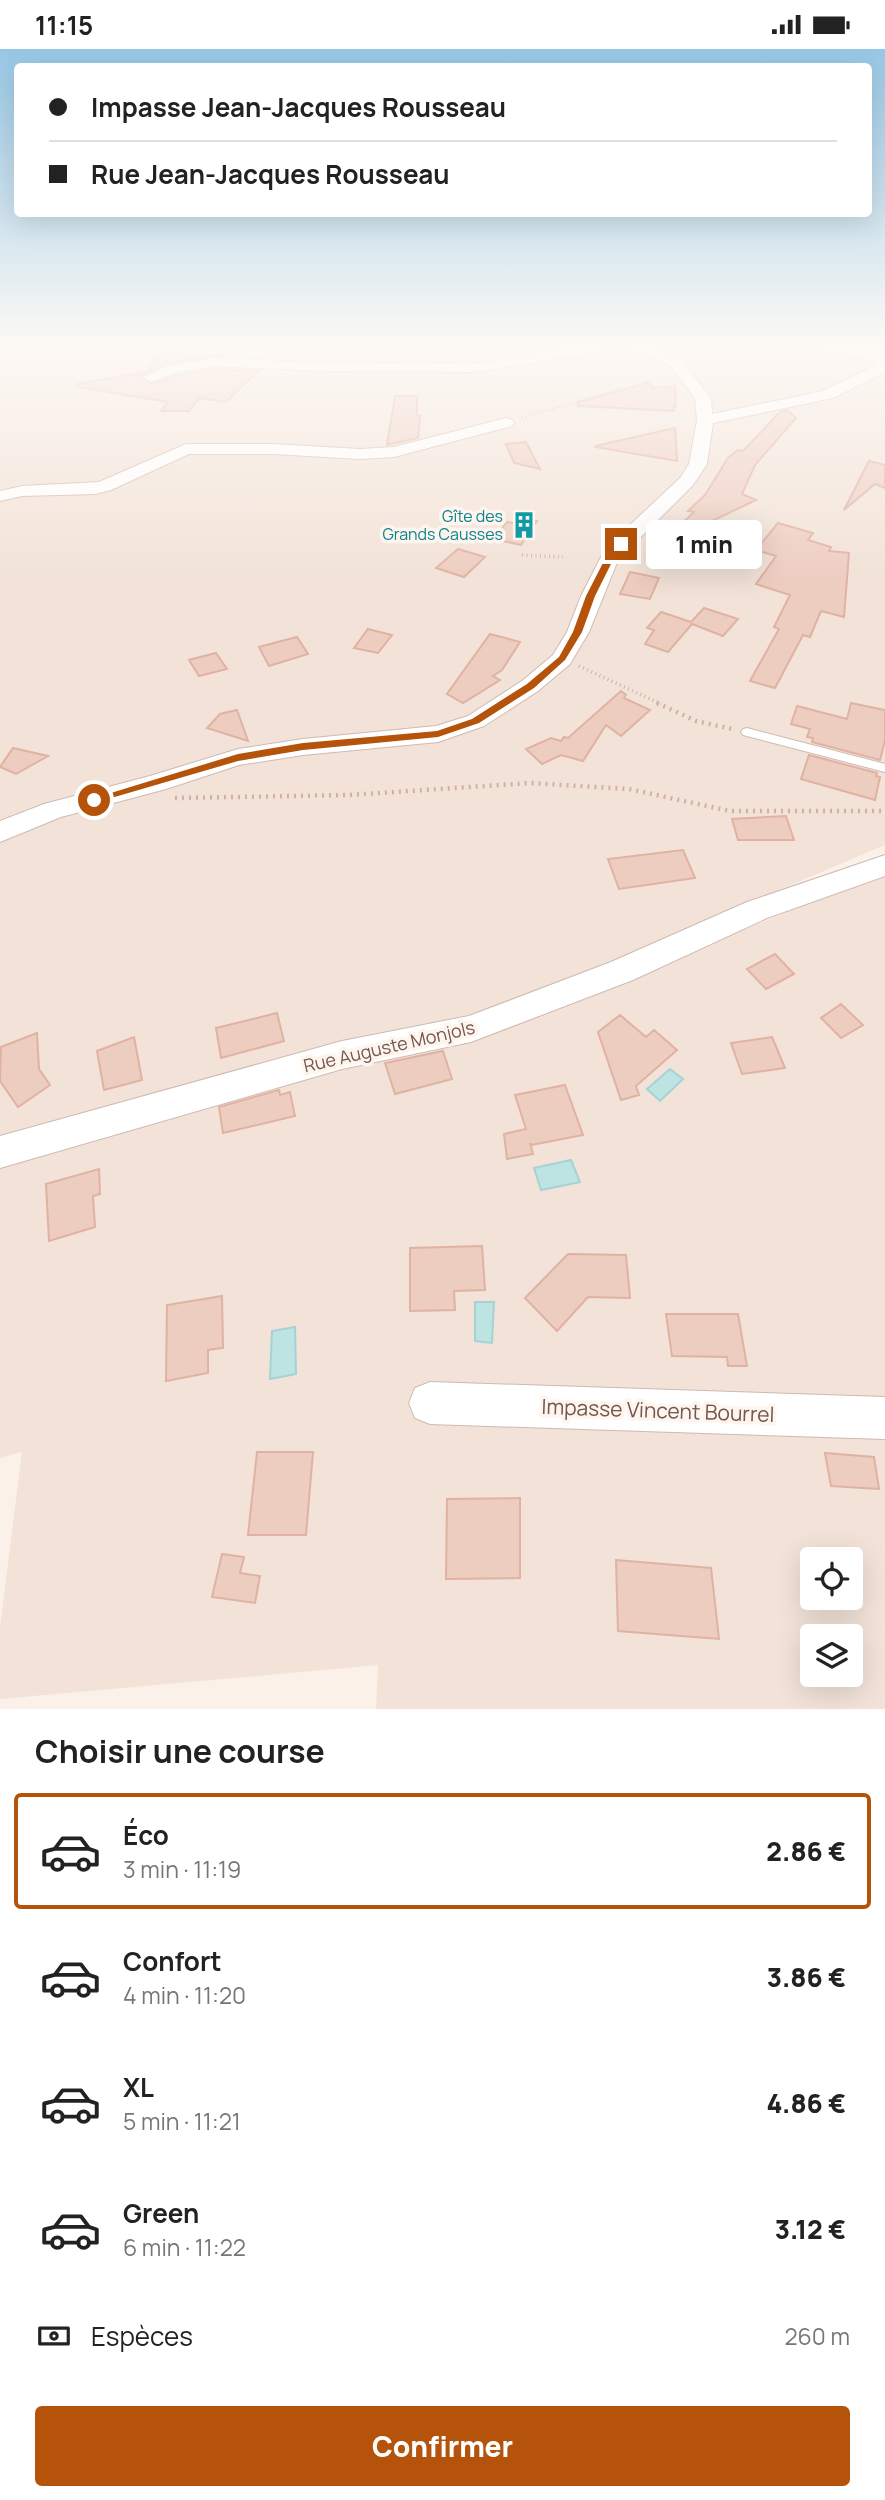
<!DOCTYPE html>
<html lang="fr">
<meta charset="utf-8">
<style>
:root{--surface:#fff;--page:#f2f2f2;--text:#222;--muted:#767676;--line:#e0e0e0;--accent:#b45309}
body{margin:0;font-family:Manrope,sans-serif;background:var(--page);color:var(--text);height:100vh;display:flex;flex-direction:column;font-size:26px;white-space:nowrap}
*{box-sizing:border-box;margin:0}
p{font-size:23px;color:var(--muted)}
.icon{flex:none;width:38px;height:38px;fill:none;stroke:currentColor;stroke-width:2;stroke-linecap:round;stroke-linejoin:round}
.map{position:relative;height:1660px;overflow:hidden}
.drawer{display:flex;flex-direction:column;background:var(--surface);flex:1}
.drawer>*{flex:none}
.guide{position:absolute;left:14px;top:14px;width:858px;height:154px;border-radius:7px;box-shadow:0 7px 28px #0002;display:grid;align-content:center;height:154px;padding:0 35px;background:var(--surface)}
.controls{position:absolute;left:800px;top:1498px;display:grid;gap:14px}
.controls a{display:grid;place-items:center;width:63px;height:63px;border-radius:7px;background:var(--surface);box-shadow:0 7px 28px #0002;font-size:35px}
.end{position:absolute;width:32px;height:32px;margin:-16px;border:9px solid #b45309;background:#fff;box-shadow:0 0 0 4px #fff}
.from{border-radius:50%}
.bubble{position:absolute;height:49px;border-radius:7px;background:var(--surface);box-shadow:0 7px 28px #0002;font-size:23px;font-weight:800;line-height:49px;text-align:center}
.guide b{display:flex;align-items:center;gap:24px;height:66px;font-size:26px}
.guide b+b{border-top:2px solid var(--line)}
.guide i{width:18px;height:18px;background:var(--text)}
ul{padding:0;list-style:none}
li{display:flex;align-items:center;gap:21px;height:116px;margin:0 14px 10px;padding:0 21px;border:4px solid transparent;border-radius:7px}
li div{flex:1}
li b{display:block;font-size:26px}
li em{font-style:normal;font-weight:800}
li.current{border-color:var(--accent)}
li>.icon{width:63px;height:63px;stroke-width:1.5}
h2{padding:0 35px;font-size:32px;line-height:84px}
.pay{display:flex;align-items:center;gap:18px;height:77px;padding:0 35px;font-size:26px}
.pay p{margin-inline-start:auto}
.cta{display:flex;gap:14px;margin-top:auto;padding:14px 35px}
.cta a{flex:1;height:80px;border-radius:7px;background:var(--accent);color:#fff;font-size:28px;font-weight:800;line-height:80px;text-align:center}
.status{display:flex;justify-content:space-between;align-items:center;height:49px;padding:0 35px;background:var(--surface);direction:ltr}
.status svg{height:19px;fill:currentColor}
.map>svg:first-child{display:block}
.residential{fill:#f2e2d7;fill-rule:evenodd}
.water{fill:#bde3e3;stroke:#a4d3d4;stroke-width:2}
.building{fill:#eecdc1;stroke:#e0b2a3;stroke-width:2}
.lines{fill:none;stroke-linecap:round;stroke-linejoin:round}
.lane-casing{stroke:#cebab2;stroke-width:2}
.street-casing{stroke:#cebab2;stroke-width:2}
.path-far2{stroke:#d3b0a4;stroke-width:2.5;stroke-dasharray:1 2.5;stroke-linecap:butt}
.path-far1{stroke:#d3b0a4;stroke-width:3.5;stroke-dasharray:1 3.5;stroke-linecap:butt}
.path{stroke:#d3b0a4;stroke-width:4.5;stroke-dasharray:2 5;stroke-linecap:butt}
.lane{fill:#fff;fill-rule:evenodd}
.street{fill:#fff;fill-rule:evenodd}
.route{fill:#b45309}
.labels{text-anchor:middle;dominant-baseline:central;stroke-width:7;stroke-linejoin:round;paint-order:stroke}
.far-culture-label{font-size:16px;fill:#0d838f;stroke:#fef5ee;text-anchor:end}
.street-label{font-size:18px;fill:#73564e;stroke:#fef5ee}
.near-street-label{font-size:21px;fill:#73564e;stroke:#fef5ee}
</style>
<div class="status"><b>11:15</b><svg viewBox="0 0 49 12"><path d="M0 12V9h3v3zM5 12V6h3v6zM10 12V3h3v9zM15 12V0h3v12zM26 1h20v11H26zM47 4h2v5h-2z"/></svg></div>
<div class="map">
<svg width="885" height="1660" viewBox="0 0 885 1660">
<rect width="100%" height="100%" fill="#fbf1e8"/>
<!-- residential -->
<path class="residential" d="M0,299H820L865,312L885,315V796L551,938L437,980L0,1089Z
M885,824V1660H376L378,1616L0,1650V1579L22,1403L0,1409V1117L350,1014L481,986ZM812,1510H850V1549H812ZM812,1587H850V1626H812Z"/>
<!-- water -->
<path class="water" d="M670,1020L683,1030L660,1052L647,1040Z
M571,1111L580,1133L541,1141L534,1119Z
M475,1253H494L492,1294L475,1292Z
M295,1278L296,1325L270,1330L272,1282Z"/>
<!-- building -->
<path class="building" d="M226,300L225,307L168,314L141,327L152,335L177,327L214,320L258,322L226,353L199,349L189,362H161L168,353L77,338V335L148,323L159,303Z
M650,333L653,339L675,337L676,357H674V362L578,357V353Z
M395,347H417V367H420L418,389L387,396Z
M787,361L796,369L755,416L742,445L756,451L668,493L666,490L694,463L688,462L705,446L728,409L738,401L743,402L780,363Z
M675,379L677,412L595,398V397Z
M526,393L540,420L514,414L506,395Z
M869,412L885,416V439L875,435L844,461Z
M517,469L537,472L521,496L494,490L507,473L513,474Z
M778,474L813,484L808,491L831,498L829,502L849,504L844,568L821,562L810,588L803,586L775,639L750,632L779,580L774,578L790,546L756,535L776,507L756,501Z
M458,500L485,508L464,528L436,519Z
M630,523L659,529L650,550L620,545Z
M704,559L738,570L723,587L692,575L668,603L645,595L654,581L647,579L661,563L691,573Z
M368,580L392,586L378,604L354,599Z
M490,585L520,593L502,621L493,627L500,631L463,654L447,645Z
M297,588L308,605L269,617L259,598Z
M216,604L227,620L199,627L189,611Z
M621,642L626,646L624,649L650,661L621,687L606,676L583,712L561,706L542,715L526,700L551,689L561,692L564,688L568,689Z
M851,654L885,661V691L880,711L812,693L813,689L807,688L810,680L791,675L797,657L847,670Z
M237,661L248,692L207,679L220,665Z
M13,699L48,707L16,725L0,718Z
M809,706L877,724L876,727L880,728L875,751L801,730Z
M786,767L794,791H738L732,770Z
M683,801L695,829L619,840L608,810Z
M775,905L794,925L766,940L747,920Z
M841,955L863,976L841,989L821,969Z
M277,964L284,992L221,1009L216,979Z
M620,966L646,988L654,981L677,1001L636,1037L639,1046L621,1051L598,983Z
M37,984L39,1020L50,1036L18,1058L0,1032L1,998Z
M134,988L142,1031L104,1041L97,1002Z
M772,988L785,1019L742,1025L731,994Z
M443,1002L452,1030L395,1045L385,1014Z
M565,1036L583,1086L531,1096L530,1094L533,1105L507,1110L504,1085L526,1080L515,1046Z
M279,1041L280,1046L290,1043L295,1067L223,1084L219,1058Z
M99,1120L100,1145L93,1147L95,1178L49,1192L46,1135Z
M482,1197L485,1241L454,1242L455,1261L410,1262V1199Z
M568,1205L626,1206L630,1249L588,1248L557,1282L525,1249Z
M222,1247L223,1299L208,1301V1324L166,1332L167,1256Z
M666,1265H738L747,1317H728L727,1308L672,1307Z
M257,1403H313L306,1486H248Z
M825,1404L874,1408L879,1440L831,1437Z
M520,1449V1529L446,1530L447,1450Z
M222,1505L244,1508L240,1524L260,1527L255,1554L212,1548Z
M616,1511L711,1519L719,1590L618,1582Z"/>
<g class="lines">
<defs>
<path id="lane" d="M747,679L885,715V723L743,686L741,683L743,680Z"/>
<path id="street" d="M575,299H608L601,303L475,323L326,322L214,317L176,324L151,333L143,328L168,317L214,309L326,314L475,315Z
M627,299H648L679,309L711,349L712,365L823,342L874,317L876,313L834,303L833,299H852L885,307V323L833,349L713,374L707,415L693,436L618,511L589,583L570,615L538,642L484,677L438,693L303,706L239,716L166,740L61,768L0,793V772L44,755L150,727L238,700L303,690L436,677L468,667L522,632L553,606L567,583L581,547L602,506L614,491L680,429L689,415L697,371L695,349L669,315Z
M506,369L512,371L514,374L512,377L394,408L360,410L273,405H189L111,441L95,445L22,447L0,452V442L22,437L99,433L186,395H273L360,400L394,398Z
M885,806V827L767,869L633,931L471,993L342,1020L0,1119V1087L342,992L469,967L611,913L747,853Z
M430,1333L885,1348V1390L430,1375L415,1369L409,1354L415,1339Z"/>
</defs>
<!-- lane casing -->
<use href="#lane" class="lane-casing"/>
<!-- street casing -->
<use href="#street" class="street-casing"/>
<!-- path-far2 -->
<path class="path-far2" d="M522,369L622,339"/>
<!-- path-far1 -->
<path class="path-far1" d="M522,506L563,508
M579,617L661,655"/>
<!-- path -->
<path class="path" d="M657,654L696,672L732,680
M175,749L349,746L530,734L629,740L730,762H885"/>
<!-- lane -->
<use href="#lane" class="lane"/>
<!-- street -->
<use href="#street" class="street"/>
</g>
<!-- sky -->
<linearGradient id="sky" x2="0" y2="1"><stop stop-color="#97c7e6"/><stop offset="0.56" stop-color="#fdf9f5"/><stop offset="1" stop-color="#fdf9f5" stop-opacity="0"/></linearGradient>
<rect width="885" height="531" fill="url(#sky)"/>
<!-- route -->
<path class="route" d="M619,493L625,495L613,511L595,547L582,583L565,611L534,639L479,674L438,688L303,701L238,712L94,754L88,751L238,705L303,694L437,682L472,670L527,635L559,608L573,583L586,547L605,510Z"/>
<!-- icons -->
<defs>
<symbol id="building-bare" viewBox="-9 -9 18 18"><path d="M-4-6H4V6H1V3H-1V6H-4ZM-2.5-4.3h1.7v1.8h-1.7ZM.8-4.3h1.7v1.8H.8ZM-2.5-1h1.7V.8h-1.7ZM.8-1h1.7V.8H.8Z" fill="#0f9aa8" stroke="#fef5ee" stroke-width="2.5" paint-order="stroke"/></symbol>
</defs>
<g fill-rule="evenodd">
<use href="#building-bare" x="505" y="457" width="38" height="38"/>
</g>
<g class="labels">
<!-- far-culture labels -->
<g class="far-culture-label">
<text x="503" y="467">Gîte des<tspan x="503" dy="18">Grands Causses</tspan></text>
</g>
<!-- street labels -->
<g class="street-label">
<text transform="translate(389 997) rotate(-13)">Rue Auguste Monjols</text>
</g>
<!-- near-street labels -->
<g class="near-street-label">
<text transform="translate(658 1361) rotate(2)">Impasse Vincent Bourrel</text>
</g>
</g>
</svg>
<div class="controls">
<a><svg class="icon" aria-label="locate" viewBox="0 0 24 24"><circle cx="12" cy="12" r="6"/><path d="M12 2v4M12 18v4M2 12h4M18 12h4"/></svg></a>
<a><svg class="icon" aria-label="layers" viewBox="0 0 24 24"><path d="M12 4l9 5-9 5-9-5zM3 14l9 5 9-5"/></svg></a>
</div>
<i class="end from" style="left:94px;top:751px"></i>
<i class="end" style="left:621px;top:495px"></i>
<div class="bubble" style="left:646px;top:471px;width:116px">1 min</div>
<div class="guide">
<b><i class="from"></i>Impasse Jean-Jacques Rousseau</b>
<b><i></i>Rue Jean-Jacques Rousseau</b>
</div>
</div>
<section class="drawer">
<h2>Choisir une course</h2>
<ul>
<li class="current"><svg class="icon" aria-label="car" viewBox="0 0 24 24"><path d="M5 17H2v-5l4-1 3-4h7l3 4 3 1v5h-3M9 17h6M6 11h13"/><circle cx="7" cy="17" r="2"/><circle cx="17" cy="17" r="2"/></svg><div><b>Éco</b><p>3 min · 11:19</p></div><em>2.86 €</em></li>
<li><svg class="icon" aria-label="car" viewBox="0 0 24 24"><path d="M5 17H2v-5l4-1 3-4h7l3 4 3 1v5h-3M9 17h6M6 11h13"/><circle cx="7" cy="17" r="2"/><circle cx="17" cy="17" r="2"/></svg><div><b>Confort</b><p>4 min · 11:20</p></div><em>3.86 €</em></li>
<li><svg class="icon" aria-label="car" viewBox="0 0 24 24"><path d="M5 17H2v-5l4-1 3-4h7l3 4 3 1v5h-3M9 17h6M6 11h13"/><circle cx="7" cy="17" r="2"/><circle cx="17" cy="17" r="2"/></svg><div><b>XL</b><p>5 min · 11:21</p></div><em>4.86 €</em></li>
<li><svg class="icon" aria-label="car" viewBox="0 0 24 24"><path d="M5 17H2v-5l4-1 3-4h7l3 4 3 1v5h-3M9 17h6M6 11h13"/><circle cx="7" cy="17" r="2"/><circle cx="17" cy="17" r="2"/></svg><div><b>Green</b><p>6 min · 11:22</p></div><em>3.12 €</em></li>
</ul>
<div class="pay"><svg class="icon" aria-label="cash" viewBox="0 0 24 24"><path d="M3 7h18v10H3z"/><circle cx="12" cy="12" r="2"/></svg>Espèces<p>260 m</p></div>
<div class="cta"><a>Confirmer</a></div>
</section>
